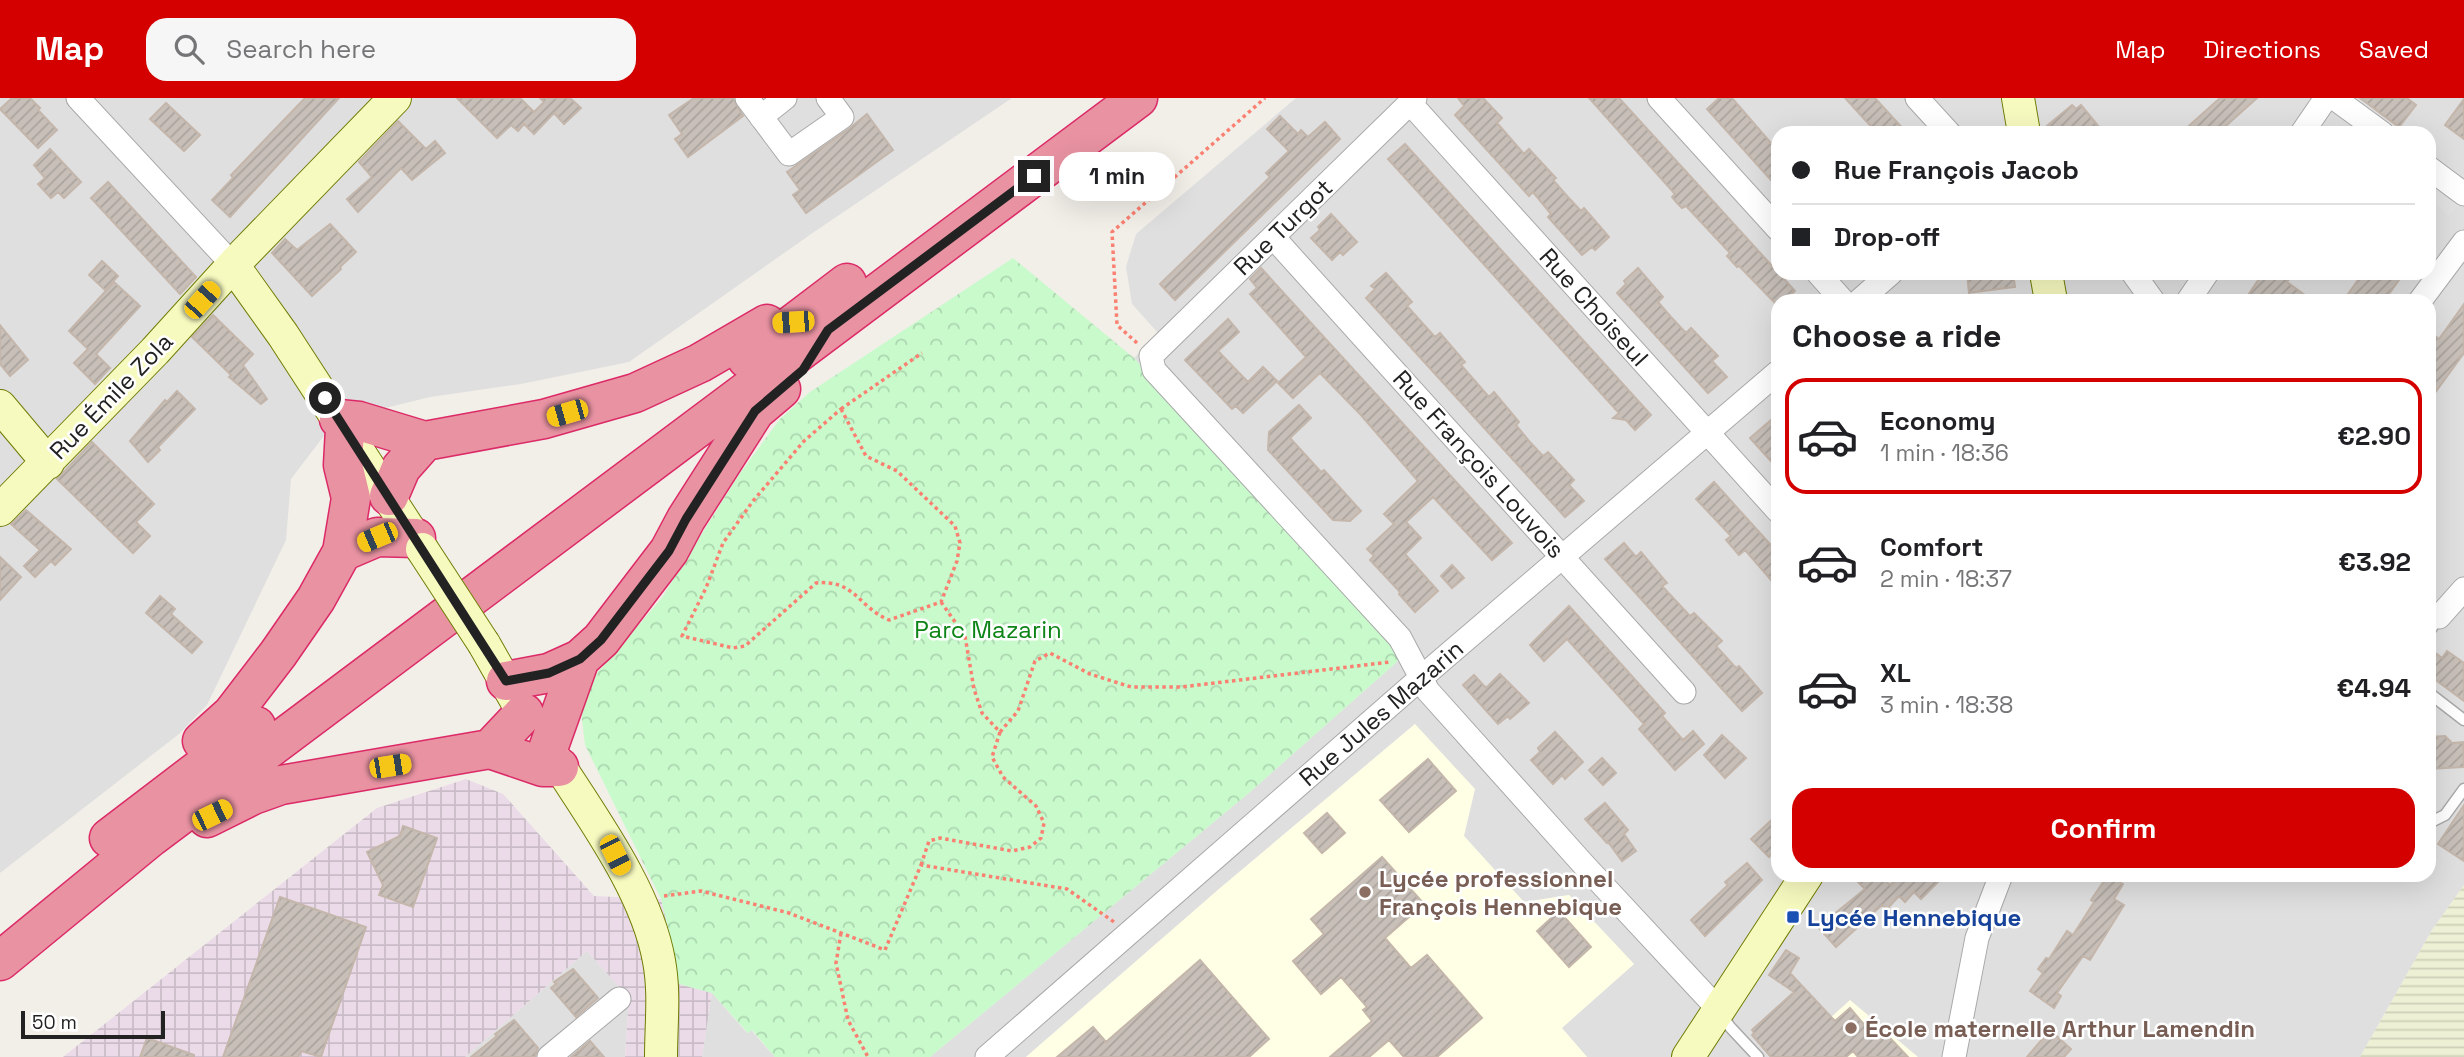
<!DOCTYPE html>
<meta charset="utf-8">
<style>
:root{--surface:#fff;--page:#f6f6f6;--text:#202124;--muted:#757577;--line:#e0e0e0;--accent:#d40000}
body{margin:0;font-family:"Space Grotesk",sans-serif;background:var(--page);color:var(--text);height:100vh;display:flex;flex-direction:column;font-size:26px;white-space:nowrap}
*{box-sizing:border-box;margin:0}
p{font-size:23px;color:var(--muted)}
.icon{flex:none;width:38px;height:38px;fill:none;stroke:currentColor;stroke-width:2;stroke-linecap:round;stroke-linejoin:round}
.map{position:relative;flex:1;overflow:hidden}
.sheet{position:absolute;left:1771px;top:196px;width:665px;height:588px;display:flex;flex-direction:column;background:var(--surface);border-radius:21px;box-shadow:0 7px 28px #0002}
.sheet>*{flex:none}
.hud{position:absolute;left:1771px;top:28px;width:665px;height:154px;border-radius:21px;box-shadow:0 7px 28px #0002;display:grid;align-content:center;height:154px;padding:0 21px;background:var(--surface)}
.scale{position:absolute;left:21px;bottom:18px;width:144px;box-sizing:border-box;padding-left:7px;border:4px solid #222;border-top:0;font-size:19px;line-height:24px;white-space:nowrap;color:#222;-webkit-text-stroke:5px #fff;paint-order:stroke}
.end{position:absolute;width:32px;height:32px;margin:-16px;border:9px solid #222;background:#fff;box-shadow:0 0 0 4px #fff}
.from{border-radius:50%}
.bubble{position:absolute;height:49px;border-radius:21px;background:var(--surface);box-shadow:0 7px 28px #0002;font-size:23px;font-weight:700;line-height:49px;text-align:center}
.car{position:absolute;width:21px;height:42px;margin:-21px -10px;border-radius:9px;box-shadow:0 0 5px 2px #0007;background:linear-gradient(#f5c518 24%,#345 0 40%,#f5c518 0 76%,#345 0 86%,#f5c518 0)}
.hud b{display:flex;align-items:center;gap:24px;height:66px;font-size:26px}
.hud b+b{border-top:2px solid var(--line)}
.hud i{width:18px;height:18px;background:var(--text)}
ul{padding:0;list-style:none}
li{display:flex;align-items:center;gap:21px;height:116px;margin:0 14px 10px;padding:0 7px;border:4px solid transparent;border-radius:21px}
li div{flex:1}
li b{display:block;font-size:26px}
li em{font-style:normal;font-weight:700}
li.on{border-color:var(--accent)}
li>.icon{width:63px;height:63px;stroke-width:1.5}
h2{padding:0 21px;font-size:32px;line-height:84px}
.button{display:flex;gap:14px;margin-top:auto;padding:14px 21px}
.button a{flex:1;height:80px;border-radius:21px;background:var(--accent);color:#fff;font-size:28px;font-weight:700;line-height:80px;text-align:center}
header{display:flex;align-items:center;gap:42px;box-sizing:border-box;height:98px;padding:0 35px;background:var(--accent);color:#fff}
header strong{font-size:33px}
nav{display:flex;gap:38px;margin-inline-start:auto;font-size:24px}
.search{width:490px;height:63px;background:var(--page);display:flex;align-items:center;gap:18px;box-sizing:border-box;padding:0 24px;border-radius:21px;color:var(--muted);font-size:26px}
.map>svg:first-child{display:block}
.residential{fill:#e0dfdf;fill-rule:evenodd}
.industrial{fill:url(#industrial-grid)}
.education{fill:#ffffe5}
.farmland{fill:url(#farmland-rules)}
.park{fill:url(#park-crowns)}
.parking{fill:#e2e2e2}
.building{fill:url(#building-hatch);stroke:#c4b6ab;stroke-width:2}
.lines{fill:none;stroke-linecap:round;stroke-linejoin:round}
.lane-casing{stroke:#a9a9a9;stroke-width:13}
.street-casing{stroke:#a9a9a9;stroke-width:25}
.secondary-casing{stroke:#707d05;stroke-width:34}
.highway-casing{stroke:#dc2a67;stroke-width:41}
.path{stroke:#fa8072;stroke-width:3.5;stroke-dasharray:3.5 3.5;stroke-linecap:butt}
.lane{stroke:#fff;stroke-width:10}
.street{stroke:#fff;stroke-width:23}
.secondary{stroke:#f7fabf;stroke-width:32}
.highway{stroke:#e892a2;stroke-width:38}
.secondary-bridge-casing{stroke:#707d05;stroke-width:34;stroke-linecap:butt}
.secondary-bridge{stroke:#f7fabf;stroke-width:32}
.route{stroke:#222;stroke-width:9}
.education-dot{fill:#8d6e63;stroke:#fff;stroke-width:2.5}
.transit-dot{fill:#1a4fb4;stroke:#fff;stroke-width:2.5}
.labels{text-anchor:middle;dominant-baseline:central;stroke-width:5;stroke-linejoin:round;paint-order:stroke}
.street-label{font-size:24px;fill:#222;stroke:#fff}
.park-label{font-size:24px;fill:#0c8416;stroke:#fff}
.education-label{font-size:24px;font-weight:bold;fill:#785e54;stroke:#fff;text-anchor:start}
.transit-label{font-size:24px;font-weight:bold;fill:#164399;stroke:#fff;text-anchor:start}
</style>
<header>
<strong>Map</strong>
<div class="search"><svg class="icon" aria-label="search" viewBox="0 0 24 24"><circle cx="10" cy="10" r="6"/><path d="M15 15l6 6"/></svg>Search here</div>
<nav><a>Map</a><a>Directions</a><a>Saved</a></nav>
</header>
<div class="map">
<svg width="2464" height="959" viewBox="0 0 2464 959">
<defs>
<pattern id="industrial-grid" width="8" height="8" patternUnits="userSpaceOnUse" patternTransform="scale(1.75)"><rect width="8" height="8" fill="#ebdbe8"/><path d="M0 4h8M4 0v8" fill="none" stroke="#c9bcc7"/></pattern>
<pattern id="farmland-rules" width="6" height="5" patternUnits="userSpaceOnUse" patternTransform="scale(1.75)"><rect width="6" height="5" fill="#eef0d5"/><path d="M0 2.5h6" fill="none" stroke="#ccceb7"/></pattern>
<pattern id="park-crowns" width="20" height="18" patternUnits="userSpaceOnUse" patternTransform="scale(1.75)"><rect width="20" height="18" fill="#c8facc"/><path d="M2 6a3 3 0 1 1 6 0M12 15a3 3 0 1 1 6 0" fill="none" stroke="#acd6af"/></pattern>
<pattern id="building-hatch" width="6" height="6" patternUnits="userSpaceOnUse" patternTransform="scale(1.75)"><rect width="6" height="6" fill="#c7bfb8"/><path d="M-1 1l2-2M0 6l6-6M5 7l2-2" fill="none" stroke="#aba49e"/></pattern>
</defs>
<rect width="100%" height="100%" fill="#f2efe9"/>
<!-- residential -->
<path class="residential" d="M0,0H1012L814,134L629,264L521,286L430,299L336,322L291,381L286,442L207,607L179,636L0,775Z
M1296,0H2464V787L2432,832L2360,959H1587L1561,930L1634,866L1569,797L1524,805L1464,738L1415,626L1219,791L1026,959H930L1250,694L1407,555L1134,260L1159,236L1132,206L1126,169L1136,136ZM1778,35H2429V175H1778ZM1778,203H2429V777H1778Z
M587,853L629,900L625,959H465Z
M712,895L747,935L751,932L775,959H702Z"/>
<!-- industrial -->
<path class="industrial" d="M466,681L503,696L594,798L661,801L673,850L679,886L712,895L702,959H625L629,900L587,853L465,959H63L377,710Z"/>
<!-- education -->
<path class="education" d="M1415,626L1475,691L1464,738L1524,804L1569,797L1634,866L1562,930L1587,959H1026L1219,791Z
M1850,902L1918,959H1787Z"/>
<!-- farmland -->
<path class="farmland" d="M2464,787V959H2360L2432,832Z"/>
<!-- park -->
<path class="park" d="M1013,160L1134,260L1407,555L1250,694L930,959H775L752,932L748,935L712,895L679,886L673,850L661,801L585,647L579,596L661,501L738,378L780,321L810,294Z"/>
<!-- parking -->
<path class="parking" d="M2429,70L2464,101L2449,118L2429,101Z"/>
<!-- building -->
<path class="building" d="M12,0H30L40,10L38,12L57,32L38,50L0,11Z
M305,0H339L230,119L212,102L233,80L231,77Z
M457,0H520L534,14L544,4L540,0H570L581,10L564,26L554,15L534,36L524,26L518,33L511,27L497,40Z
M694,0H733L743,18L688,59L675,41L682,36L669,17Z
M1458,0H1483L1502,20L1497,25L1511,41L1524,56L1529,51L1556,80L1553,82L1567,98L1581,113L1584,110L1609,139L1595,152L1592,149L1582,157L1548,119L1551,116L1533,94L1529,98L1455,17L1464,8Z
M1589,0H1619L1795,193L1784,203L1782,200L1776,206L1739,168L1737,169L1727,158L1730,155L1686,108L1682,110L1677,105L1672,99L1675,96Z
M1719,0H1732L1778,53V90L1707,11Z
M1845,0H1875L1907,35H1877Z
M2220,0H2257L2218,35H2181Z
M2360,0H2407L2416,7L2399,29Z
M2464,1V41L2445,27Z
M166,5L200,37L184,53L150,21Z
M2072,7L2076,11L2081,7L2104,35H2042V32Z
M867,16L893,52L806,115L793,97L800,92L787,74L850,30Z
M1280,18L1298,36L1301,32L1308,39L1325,24L1340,41L1175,202L1160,186L1270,79L1266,75L1289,53L1267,31Z
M398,23L426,51L435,43L445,55L412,82L401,70L358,114L347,101L372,79L359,64Z
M1405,46L1651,317L1635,332L1626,322L1613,320L1619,315L1388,61Z
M50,51L81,84L64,100L58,94L51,100L38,86L45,80L34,67Z
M108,84L196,179L180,196L91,100Z
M1331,116L1357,144L1343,157L1340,154L1332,162L1311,140L1320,132L1318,129Z
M330,126L356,154L340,169L341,171L312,198L272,155L285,141L297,152Z
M102,163L118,178L105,192L89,177Z
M1261,170L1512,445L1492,462L1433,399L1406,424L1421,440L1405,456L1438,493L1415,514L1399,496L1400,494L1370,462L1374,458L1367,451L1394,426L1384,416L1418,383L1360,316L1320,275L1293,300L1278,285L1306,259L1250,196L1257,190L1250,181Z
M1638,170L1663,199L1658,204L1671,219L1686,235L1691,230L1718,258L1712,263L1727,279L1708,295L1617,195L1626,186L1624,183Z
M1386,175L1412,204L1407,208L1435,239L1440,235L1465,264L1461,267L1489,299L1494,294L1519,324L1516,327L1529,343L1543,358L1548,354L1574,382L1569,387L1584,403L1565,419L1366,200L1375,191L1371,188Z
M1967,175H2013L2015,189L1969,195Z
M2263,175H2294L2287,184L2313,203H2244Z
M2363,175H2404L2384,203H2343Z
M114,184L140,208L96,256L110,270L95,286L74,265L88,251L69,233Z
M2464,206V255L2429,303V233L2439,241Z
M213,217L253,256L243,267L267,301L261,306L229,279L231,277L192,239Z
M1228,221L1239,234L1218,253L1248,284L1263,269L1277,283L1243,315L1236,308L1232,311L1185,262Z
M0,227L28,262L10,278L0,266Z
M177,293L195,311L158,349L160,352L148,364L130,343L165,302L167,304Z
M1299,307L1311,320L1290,340L1321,374L1324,372L1361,413L1350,423L1333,422L1268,352L1269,334Z
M1778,316V371L1750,340Z
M92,344L154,406L136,424L150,438L133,455L57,381Z
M1714,384L1778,455V490L1745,452L1739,457L1726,442L1731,438L1696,401Z
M26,412L71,451L55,467L51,463L35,479L24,468L40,452L11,426Z
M1624,445L1636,459L1641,454L1667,485L1662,488L1690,518L1694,515L1722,543L1716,548L1736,570L1739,568L1762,595L1742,613L1605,461Z
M0,459L21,479L0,502Z
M1452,467L1464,480L1452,490L1441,478Z
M160,498L175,511L171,516L202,544L192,555L146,515Z
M1569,508L1665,615L1662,618L1683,642L1693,633L1704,646L1675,672L1639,631L1644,626L1567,541L1544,563L1530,547Z
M2447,553L2464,565V603L2429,577V567L2437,556L2442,560Z
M1500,576L1529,605L1510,621L1508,618L1498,626L1463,587L1474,577L1486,590Z
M1555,634L1583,664L1565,681L1562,677L1553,686L1531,662L1540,654L1538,650Z
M1722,637L1746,660L1725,680L1704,657Z
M2445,638L2452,645L2463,644L2464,669L2429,671V639Z
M1602,660L1616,675L1603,687L1589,672Z
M1428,661L1456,693L1409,734L1380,702Z
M1605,705L1628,732L1624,736L1636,753L1622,763L1608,744L1607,745L1585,721Z
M2464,707V763L2438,746Z
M1327,715L1345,735L1322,755L1304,735Z
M1778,716V750L1769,759L1751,741Z
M403,728L437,740L413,809L379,797L383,787L367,754L400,738Z
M1382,759L1424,806L1385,840L1411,870L1427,857L1482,920L1437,959H1404L1389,942L1369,959H1330L1372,923L1363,912L1367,909L1341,879L1321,896L1293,863L1324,836L1311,821Z
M1747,765L1762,782L1705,838L1691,822L1728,787L1725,784Z
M1851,777H1879L1890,787L1900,777H1945L1921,801L1914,794L1905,804L1899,798L1887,811L1882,807L1836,849L1818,829L1865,791Z
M2108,777L2123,786L2114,801L2124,807L2090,862L2083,858L2057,895L2061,898L2054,910L2030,893L2043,875L2038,871L2046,860L2049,861L2067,833L2073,837L2094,804L2091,802Z
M280,799L366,829L323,953L321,959L301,953L298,959H223Z
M1559,813L1591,849L1569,869L1537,833Z
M1786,852L1799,860L1790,875L1835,923L1850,910L1867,930L1874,923L1908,959H1858L1853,953L1846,959H1771L1752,937L1754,935L1752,932L1794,894L1769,877Z
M1200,862L1269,941L1249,959H1057L1093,929L1106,944Z
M573,871L598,900L576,919L551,890L556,886L554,884Z
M514,922L538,950L535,959H471L497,938L495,936Z
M2050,932L2071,951L2064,959H2027Z
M147,940L194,957V959H140Z
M590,943L604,959H571Z"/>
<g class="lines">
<defs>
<path id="lane" d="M2429,534L2439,519
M2429,595L2464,622
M2429,725L2445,717L2464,691
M1721,916L1730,929L1758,959"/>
<path id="street" d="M78,0L233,167
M747,0L789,56L842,19L828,0
M1415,0L1151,258L1154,272L1400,540L1428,593L1584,767L1719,912
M1659,0L1778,131
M1917,0L1949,35
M2334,0L2382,35
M1410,5L1778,413
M761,19L785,0
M2302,35L2326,0
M2429,70L2464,96
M1273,139L1684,594
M1818,175L1843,203
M2133,175L2153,203
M1859,203L1891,175
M2188,203L2207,175
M2420,203L2464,144
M2439,519L2464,491
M549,959L619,901
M987,959L1422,579L1778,274
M1954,959L1977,840L2001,777"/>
<path id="secondary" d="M2018,0L2024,35
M233,167L283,237L422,451
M2046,175L2051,203
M0,308L48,365
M0,412L155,253L233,167L395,0
M484,546L517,604
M548,650C587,713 646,789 659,863C665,895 661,926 661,959
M1688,959L1807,777"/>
<path id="highway" d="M747,261L847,185
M339,321L359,323L425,343L544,321L635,295L700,265L767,226
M389,398L401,370L425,343
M342,454L377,439L416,440
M506,583L549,575L580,561L601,542L669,453L686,421L755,313L781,291
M202,643L232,616L278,556L316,501L342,454L351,400L343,367L345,331
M490,651L524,615
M548,651L580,561
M207,720L253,697L281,687L490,651L543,669H559
M109,740L256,628
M0,863L151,739L1138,0"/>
</defs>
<!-- lane casing -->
<use href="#lane" class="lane-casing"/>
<!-- street casing -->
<use href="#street" class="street-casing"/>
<!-- secondary casing -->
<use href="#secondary" class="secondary-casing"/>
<!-- highway casing -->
<use href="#highway" class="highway-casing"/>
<!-- path -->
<path class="path" d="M1137,245L1117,227L1112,134L1265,0
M841,311L866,358L897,373L955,428L960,445L957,463L941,504L889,522C859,510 855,481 816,485L745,548L733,550L682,538L706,490L723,445L753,403L804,343Z
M841,311L922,255
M1000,634L1018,613L1035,563L1050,555L1090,576L1131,589H1181L1390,564
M921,767L929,743L940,740L1012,753L1030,749L1041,740L1044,725L1036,708L1003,679L992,659L1000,634L982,615L974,591L965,538L941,504
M664,798L701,793L789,815L885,852L921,767L1067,791L1114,824
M841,835L836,865L848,922L868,959"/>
<!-- lane -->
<use href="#lane" class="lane"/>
<!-- street -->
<use href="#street" class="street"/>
<!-- secondary -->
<use href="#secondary" class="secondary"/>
<!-- highway -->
<use href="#highway" class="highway"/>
<defs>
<path id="secondary-bridge" d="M422,451L484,546"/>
</defs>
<!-- secondary-bridge casing -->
<use href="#secondary-bridge" class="secondary-bridge-casing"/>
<!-- secondary-bridge -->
<use href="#secondary-bridge" class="secondary-bridge"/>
</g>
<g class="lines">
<!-- route -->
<path class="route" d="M325,300L506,583L549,575L580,561L601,542L669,453L686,421L755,313L803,272L828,232L1034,78"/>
</g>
<!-- markers -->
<g class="education-dot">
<circle cx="1365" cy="794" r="7"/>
<circle cx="1851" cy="930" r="7"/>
</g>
<rect class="transit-dot" x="1786" y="812" width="14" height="14" rx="3.5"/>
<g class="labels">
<!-- street labels -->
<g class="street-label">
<text transform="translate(1283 129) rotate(-44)">Rue Turgot</text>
<text transform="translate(1594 209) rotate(48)">Rue Choiseul</text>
<text transform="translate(111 298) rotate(-46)">Rue Émile Zola</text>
<text transform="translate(1479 366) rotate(48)">Rue François Louvois</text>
<text transform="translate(1381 615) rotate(-41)">Rue Jules Mazarin</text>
</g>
<!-- park labels -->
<g class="park-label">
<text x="988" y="531">Parc Mazarin</text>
</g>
<!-- education labels -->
<g class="education-label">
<text x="1379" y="780">Lycée professionnel<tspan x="1379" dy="28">François Hennebique</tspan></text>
<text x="1865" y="930">École maternelle Arthur Lamendin</text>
</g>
<!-- transit labels -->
<g class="transit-label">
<text x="1807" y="819">Lycée Hennebique</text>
</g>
</g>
</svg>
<div class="scale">50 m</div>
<i class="end from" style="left:325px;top:300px"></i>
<i class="end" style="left:1034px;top:78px"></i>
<div class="bubble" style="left:1059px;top:54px;width:116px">1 min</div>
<i class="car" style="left:202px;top:202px;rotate:42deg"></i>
<i class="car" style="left:793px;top:224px;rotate:266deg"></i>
<i class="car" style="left:567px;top:315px;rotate:254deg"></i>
<i class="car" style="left:377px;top:439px;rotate:247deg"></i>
<i class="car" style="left:390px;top:668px;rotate:81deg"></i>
<i class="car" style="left:212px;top:717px;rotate:64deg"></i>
<i class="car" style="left:615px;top:757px;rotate:153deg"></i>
<div class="hud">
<b><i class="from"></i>Rue François Jacob</b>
<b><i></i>Drop-off</b>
</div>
<section class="sheet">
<h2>Choose a ride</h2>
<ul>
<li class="on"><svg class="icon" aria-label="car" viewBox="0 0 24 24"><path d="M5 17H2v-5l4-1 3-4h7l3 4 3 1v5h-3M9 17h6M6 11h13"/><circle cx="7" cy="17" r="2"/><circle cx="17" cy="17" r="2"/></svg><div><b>Economy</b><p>1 min · 18:36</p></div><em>€2.90</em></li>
<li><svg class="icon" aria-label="car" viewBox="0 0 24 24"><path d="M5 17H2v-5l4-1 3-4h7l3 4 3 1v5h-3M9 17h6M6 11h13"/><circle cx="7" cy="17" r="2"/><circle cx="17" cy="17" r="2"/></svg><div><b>Comfort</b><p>2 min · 18:37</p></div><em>€3.92</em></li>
<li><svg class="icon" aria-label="car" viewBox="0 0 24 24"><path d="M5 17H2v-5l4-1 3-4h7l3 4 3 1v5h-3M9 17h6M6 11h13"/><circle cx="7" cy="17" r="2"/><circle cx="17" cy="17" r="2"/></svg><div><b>XL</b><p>3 min · 18:38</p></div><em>€4.94</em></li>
</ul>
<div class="button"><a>Confirm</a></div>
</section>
</div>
